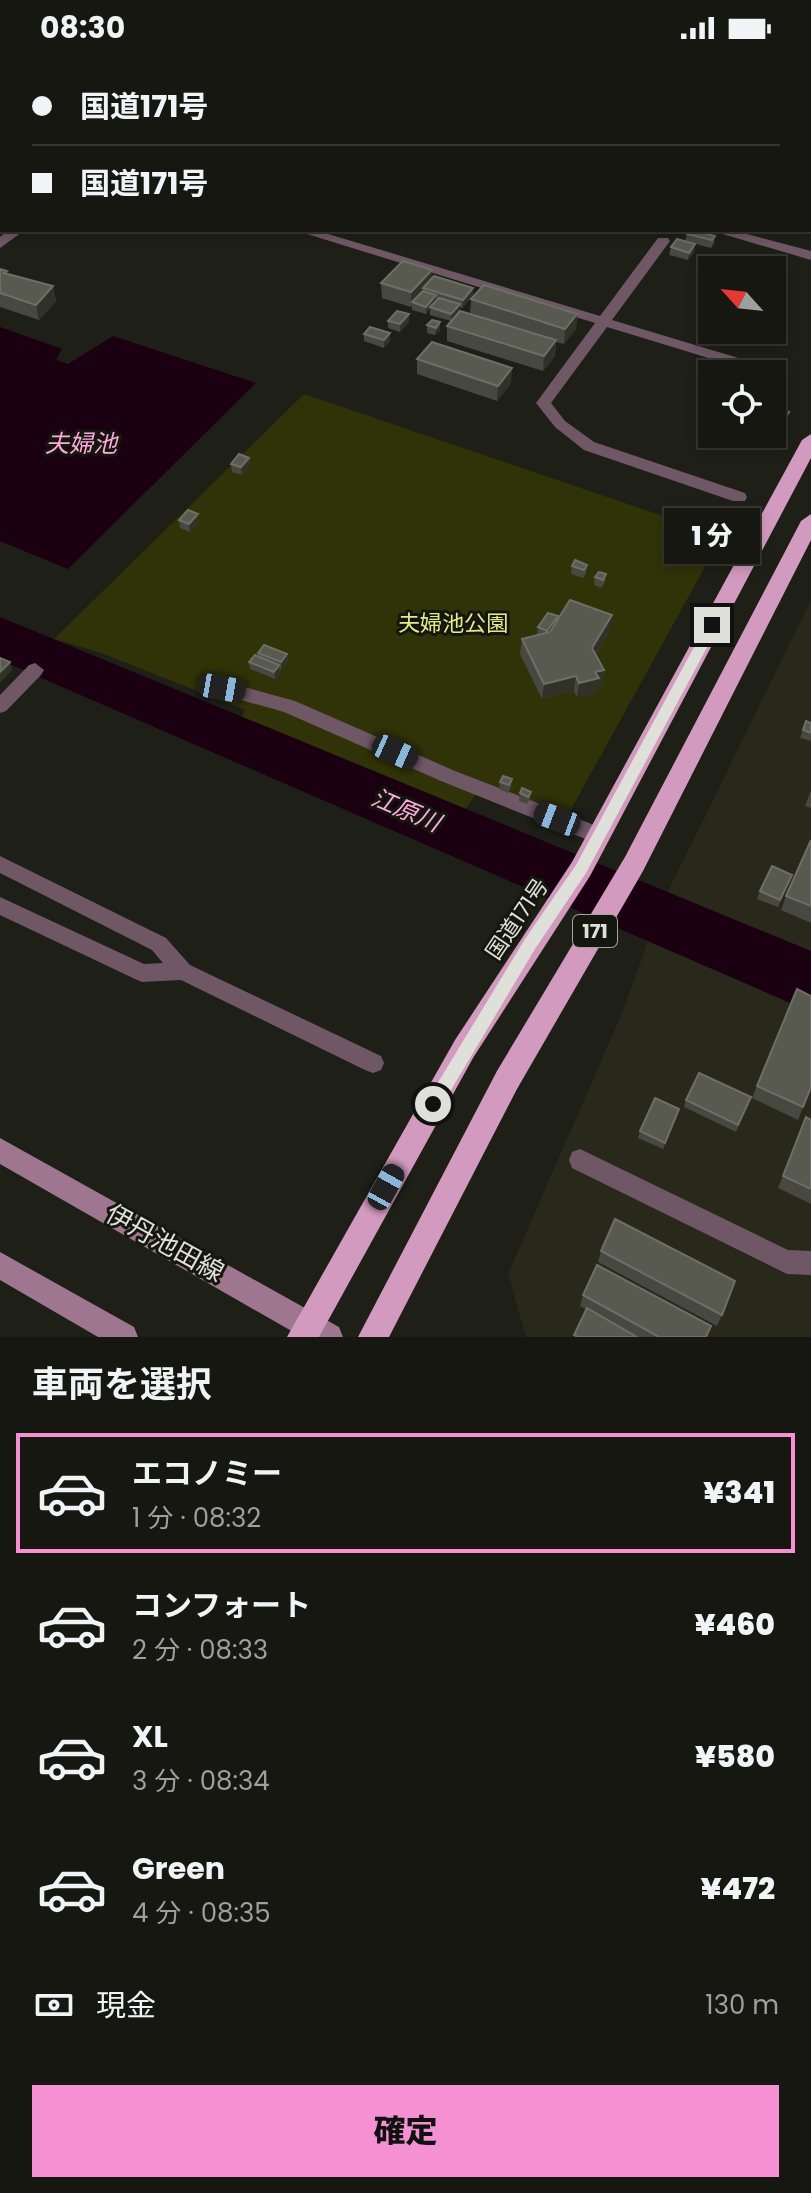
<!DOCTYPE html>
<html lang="ja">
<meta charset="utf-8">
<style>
:root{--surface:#161710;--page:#1f2019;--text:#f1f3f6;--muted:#9e9f9f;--line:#353630;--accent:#f591d2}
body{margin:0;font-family:Poppins,"Noto Sans JP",sans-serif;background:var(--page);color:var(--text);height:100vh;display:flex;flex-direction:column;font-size:30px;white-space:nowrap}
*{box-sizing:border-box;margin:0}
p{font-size:26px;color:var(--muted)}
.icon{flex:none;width:44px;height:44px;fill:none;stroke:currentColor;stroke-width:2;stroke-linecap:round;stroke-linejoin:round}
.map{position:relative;height:1281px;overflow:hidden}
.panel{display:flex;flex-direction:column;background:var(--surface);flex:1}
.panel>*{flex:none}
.top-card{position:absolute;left:0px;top:0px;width:812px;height:176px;box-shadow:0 4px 12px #0003,0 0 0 2px var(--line);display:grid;align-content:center;height:176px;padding:0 32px;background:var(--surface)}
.needle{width:52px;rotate:297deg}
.fabs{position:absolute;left:698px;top:200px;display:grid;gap:16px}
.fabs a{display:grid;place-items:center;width:88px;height:88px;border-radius:0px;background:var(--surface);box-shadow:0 4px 12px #0003,0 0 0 2px var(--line);font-size:40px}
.end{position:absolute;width:36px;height:36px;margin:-18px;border:10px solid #dfe0da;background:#111;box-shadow:0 0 0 4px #111}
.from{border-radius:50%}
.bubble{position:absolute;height:56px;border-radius:0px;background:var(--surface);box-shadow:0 4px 12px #0003,0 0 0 2px var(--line);font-size:26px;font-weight:800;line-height:56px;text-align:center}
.car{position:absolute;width:24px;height:48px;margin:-24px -12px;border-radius:10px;box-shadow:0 0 6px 2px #0007;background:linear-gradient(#222 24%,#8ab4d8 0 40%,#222 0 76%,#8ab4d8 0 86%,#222 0)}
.top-card b{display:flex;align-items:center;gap:28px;height:76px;font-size:30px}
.top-card b+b{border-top:2px solid var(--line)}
.top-card i{width:20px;height:20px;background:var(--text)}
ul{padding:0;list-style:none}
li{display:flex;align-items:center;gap:24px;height:120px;margin:0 16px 12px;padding:0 16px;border:4px solid transparent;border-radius:0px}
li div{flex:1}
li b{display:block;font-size:30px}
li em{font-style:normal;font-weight:800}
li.current{border-color:var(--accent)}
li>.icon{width:72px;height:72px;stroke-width:1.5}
h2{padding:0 32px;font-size:36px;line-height:96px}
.pay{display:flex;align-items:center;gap:20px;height:88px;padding:0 32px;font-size:30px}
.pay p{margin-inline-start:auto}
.action{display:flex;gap:16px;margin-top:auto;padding:16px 32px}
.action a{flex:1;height:92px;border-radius:0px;background:var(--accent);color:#111;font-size:32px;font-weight:800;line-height:92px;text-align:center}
.status{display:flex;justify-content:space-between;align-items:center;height:56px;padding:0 40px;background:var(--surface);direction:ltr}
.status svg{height:22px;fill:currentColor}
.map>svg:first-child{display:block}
.built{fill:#28291a}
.green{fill:#303208}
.water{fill:#1a0011}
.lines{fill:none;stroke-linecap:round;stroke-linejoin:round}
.river{fill:#1a0011;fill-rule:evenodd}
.service{fill:#6f5766;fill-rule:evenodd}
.minor{fill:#6f5766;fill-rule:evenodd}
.tertiary{fill:#6f5766;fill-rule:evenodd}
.secondary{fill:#9e768f;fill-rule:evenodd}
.trunk{fill:#d29abe;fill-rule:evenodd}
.wall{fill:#474940}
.shaded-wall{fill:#303228}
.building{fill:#585a50;stroke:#6d6f66;stroke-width:2}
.route{fill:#dfe0da}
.labels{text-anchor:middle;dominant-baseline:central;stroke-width:6;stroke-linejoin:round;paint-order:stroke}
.shield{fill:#15160d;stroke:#a2a39c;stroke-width:2}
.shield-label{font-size:20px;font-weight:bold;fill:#dfe0da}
.park-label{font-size:22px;fill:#e2ea8c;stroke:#15160d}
.street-label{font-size:22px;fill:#dfe0da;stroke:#15160d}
.water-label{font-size:24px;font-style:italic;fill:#fda9df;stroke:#15160d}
.near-street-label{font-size:26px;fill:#dfe0da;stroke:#15160d}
</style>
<div class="status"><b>08:30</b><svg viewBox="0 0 49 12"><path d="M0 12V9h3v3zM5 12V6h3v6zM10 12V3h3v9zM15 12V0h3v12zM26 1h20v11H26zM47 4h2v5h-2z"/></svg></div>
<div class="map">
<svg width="811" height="1281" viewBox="0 0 811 1281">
<rect width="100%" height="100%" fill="#1e1f16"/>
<!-- built -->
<path class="built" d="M811,544V1281H526L508,1218L623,955L658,856Z"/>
<!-- green -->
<path class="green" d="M304,338L722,480L562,770L477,736L465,754L241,662L245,654L101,597L54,583Z"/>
<!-- water -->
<path class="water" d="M0,271L62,293L56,304L68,308L113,280L256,327L68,513L0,485Z"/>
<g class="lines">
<!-- river -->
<path class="river" d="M0,561L811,895V956L0,604Z"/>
<!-- service -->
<path class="service" d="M294,174H315L600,260L658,182H668L670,185L612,264L785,316V322H775L772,318H761L607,271L551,347L565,365L594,386L745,437L747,441L745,445H733L584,394L555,371L536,347L595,267Z
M35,607L44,614L41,619L6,655L0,657V639L29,609Z
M222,625L295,645L455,715L607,774L610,780L607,786L600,788L593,786L441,725L284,656L216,637L213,632L216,627Z
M0,800L166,882L190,909L381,1000L384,1007L381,1014L373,1017L365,1014L181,924L142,926L135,923L0,859V841L144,908L163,907L152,894L0,817Z
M580,1093L788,1194L811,1195V1219L787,1218L779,1214L572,1112L569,1104L572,1096Z"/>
<!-- minor -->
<path class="minor" d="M811,55V64H810V55Z
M9,174H25L0,192V181Z"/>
<!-- tertiary -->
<path class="tertiary" d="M84,0H102L103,2H85Z
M709,174H732L811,195V204Z"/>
<!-- secondary -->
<path class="secondary" d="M0,1082L339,1271L343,1281H302L0,1108Z
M0,1196L134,1271L138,1281H98L0,1224Z"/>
<!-- trunk -->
<path class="trunk" d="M811,378V402L590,820L473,1002L319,1281H287L455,984L572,806L802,384Z
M811,458V484L643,815L517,1033L389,1281H358L497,1015L625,801L801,465Z"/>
</g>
<!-- wall -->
<path class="wall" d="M131,0H164L161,2H137Z
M236,0H323V2H233Z
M327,0H386L383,2H327Z
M448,0H587L584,2H448Z
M639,0H662L661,2H647Z
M728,0H811V20L810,2L804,1V2H728Z
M2,32V91L0,93V33Z
M811,73V146L810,145Z
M687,178L715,180L714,187L711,192L685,185Z
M695,188L694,196L688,204L669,199L671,191Z
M0,213L7,215L8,218L53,230L56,245L39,264L0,251Z
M432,214V222L473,240L462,252L459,251V256L451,265L430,259V253L426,258L412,254V250L411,251L382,242L381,227Z
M471,243L577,258L576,273L564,288L556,286L555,300L543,315L447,285V270L470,258Z
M409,258V266L400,276L388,272V265Z
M440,266V274L435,279L427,277V269Z
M364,278L390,285L384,292L364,285Z
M417,303L511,327L497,345L417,318Z
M777,361L787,364L783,371L776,369Z
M249,402L250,410L242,419L232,416L231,408Z
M179,464L199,466L190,476L180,472Z
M587,509L586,517L583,522L571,518L572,510Z
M606,518L605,526L601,532L594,529L595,521Z
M557,565L610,574L596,598L604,614L602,629L598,630L597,637L577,641L574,635L542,643L520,598L522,583L537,579L538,571Z
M258,597L287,598L288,606L281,614L280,613V617L275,623L250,613L249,606L258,600Z
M806,665L811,667V685L800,682Z
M512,723L511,731L508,737L499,733L500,726Z
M811,734V752L805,750Z
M531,736L530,743L527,748L519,745L520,737Z
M811,784V867L781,854L786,840Z
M792,819L778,851L757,843L760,835Z
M797,933L803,1051L798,1064L752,1042Z
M751,1041L736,1076L684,1051L686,1044Z
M677,1060L663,1093L638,1082L640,1075Z
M806,1061L811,1064V1148L778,1132Z
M601,1195L722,1259L717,1270L598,1206Z
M583,1239L706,1281H574L587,1254L580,1250Z"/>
<!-- shaded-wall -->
<path class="shaded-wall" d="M2,75V91L0,93V76Z
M2,152V169L0,170V173V153Z
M695,188L694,196L688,204L689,197Z
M432,214V229L423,232V238L412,246L411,251V236Z
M53,230L56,245L39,264L36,249Z
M473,232V240L462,252L463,244Z
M436,239V247L430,251V253L426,258V251Z
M460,248L459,256L451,265V258Z
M409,258V266L400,276V268Z
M577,258L576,273L564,288L565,273Z
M440,266V274L435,279L436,272Z
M390,277V285L384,292V284Z
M556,284L555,300L543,315L544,300Z
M512,312L511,327L497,345L498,330Z
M249,402L250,410L242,419L241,411Z
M198,458L199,466L190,476L189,468Z
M612,559L610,574L590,607L592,592Z
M558,560L557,568L546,583L547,575Z
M287,598L288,606L281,614V606Z
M10,606L12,614L0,627V616Z
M279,609L280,617L275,623L274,616Z
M604,614L602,629L598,630L597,637L577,641L579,627L595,616Z
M576,620L574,635L542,643L544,628Z"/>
<!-- building -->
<path class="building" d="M0,0H26L23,2H2V9H0Z
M236,0H240L249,2H233Z
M252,0H270L268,2Z
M282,0H307L305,2H278Z
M357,0H371L376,1L352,2Z
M490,0H518V2H496Z
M519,0H562L557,2H558H527Z
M665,0H693L692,2H663Z
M735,0H758L756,2H746Z
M768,0H803L802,2H767Z
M2,32V46H0V33Z
M0,134H2V152L0,153Z
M689,174H694L715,180L712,184L687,178Z
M677,183L695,188L689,197L671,191Z
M403,205L432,214L411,236L381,227Z
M0,213L7,215L4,217L53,230L36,249L0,237Z
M434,220L473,232L463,244L423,232Z
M484,229L577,258L565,273L471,243Z
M423,235L436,239L426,251L412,246Z
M439,242L460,248L451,258L430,251Z
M397,255L409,258L400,268L388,265Z
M460,255L556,284L544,300L447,270Z
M432,264L440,266L436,272L427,269Z
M370,271L390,277L384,284L364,278Z
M432,286L512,312L498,330L417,303Z
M781,354L789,356L785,363L777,361Z
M239,398L249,402L241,411L231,408Z
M188,454L198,458L189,468L179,464Z
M575,504L587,509L584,514L572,510Z
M599,516L606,518L603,524L595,521Z
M570,544L612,559L592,592L604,614L595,616L599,622L579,627L576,620L544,628L522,583L550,576Z
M548,557L558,560L547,575L538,571Z
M264,589L287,598L281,606L258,597Z
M255,599L279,609L274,616L249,606Z
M0,602L10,606L0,616Z
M806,665L811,667V677L803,674Z
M503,720L512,723L509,729L500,726Z
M522,732L531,736L528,741L520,737Z
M811,784V850L786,840Z
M772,810L792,819L780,844L760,835Z
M797,933L811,940V1031L803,1051L757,1030Z
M699,1017L751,1041L738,1069L686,1044Z
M655,1042L679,1053L665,1087L640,1075Z
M806,1061L811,1064V1133L783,1120Z
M615,1163L735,1225L722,1259L601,1195Z
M597,1209L711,1270L706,1281H659L583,1239Z
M587,1252L637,1281H578L574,1279Z"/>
<!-- route -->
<path class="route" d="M712,565L719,569L586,817L535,893L439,1054H428V1043L525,883L576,809L706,569Z"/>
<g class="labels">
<!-- shield labels -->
<rect class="shield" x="573" y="859" width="44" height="32" rx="6"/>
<g class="shield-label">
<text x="595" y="875">171</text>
</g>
<!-- park labels -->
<g class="park-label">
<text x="453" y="567">夫婦池公園</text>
</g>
<!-- street labels -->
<g class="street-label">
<text transform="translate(517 863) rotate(-56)">国道171号</text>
</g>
<!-- water labels -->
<g class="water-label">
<text x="81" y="387">夫婦池</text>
<text transform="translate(406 754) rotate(23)">江原川</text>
</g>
<!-- near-street labels -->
<g class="near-street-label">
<text transform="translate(165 1187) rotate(29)">伊丹池田線</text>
</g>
</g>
</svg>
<div class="fabs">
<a><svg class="needle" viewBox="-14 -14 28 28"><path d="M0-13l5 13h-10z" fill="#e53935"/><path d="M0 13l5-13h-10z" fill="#9e9f9f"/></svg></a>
<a><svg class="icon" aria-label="locate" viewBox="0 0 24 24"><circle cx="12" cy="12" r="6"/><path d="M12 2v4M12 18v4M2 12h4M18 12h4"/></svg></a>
</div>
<i class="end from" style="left:433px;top:1048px"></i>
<i class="end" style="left:712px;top:569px"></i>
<div class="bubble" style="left:664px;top:452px;width:96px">1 分</div>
<i class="car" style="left:222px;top:632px;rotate:100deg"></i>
<i class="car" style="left:395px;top:696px;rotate:114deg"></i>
<i class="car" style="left:557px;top:763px;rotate:291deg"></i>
<i class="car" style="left:386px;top:1131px;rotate:29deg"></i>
<div class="top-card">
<b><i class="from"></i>国道171号</b>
<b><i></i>国道171号</b>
</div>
</div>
<section class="panel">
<h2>車両を選択</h2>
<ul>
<li class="current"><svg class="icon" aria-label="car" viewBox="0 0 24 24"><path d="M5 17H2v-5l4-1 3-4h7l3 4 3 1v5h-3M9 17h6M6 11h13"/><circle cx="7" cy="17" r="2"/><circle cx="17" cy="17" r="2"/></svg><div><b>エコノミー</b><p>1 分 · 08:32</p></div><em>¥341</em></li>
<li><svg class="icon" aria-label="car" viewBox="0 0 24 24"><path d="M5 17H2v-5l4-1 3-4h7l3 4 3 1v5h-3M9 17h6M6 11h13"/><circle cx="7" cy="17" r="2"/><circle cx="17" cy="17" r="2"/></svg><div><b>コンフォート</b><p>2 分 · 08:33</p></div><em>¥460</em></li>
<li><svg class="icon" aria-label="car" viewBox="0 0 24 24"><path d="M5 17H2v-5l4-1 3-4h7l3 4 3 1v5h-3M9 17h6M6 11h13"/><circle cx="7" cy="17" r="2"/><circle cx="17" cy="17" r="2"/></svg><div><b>XL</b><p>3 分 · 08:34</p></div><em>¥580</em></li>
<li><svg class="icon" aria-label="car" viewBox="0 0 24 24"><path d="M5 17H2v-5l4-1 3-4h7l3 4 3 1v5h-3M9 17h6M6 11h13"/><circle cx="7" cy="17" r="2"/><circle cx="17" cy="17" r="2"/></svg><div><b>Green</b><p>4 分 · 08:35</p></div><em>¥472</em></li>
</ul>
<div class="pay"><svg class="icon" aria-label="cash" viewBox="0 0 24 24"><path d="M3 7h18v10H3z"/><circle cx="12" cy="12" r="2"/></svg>現金<p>130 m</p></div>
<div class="action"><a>確定</a></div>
</section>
